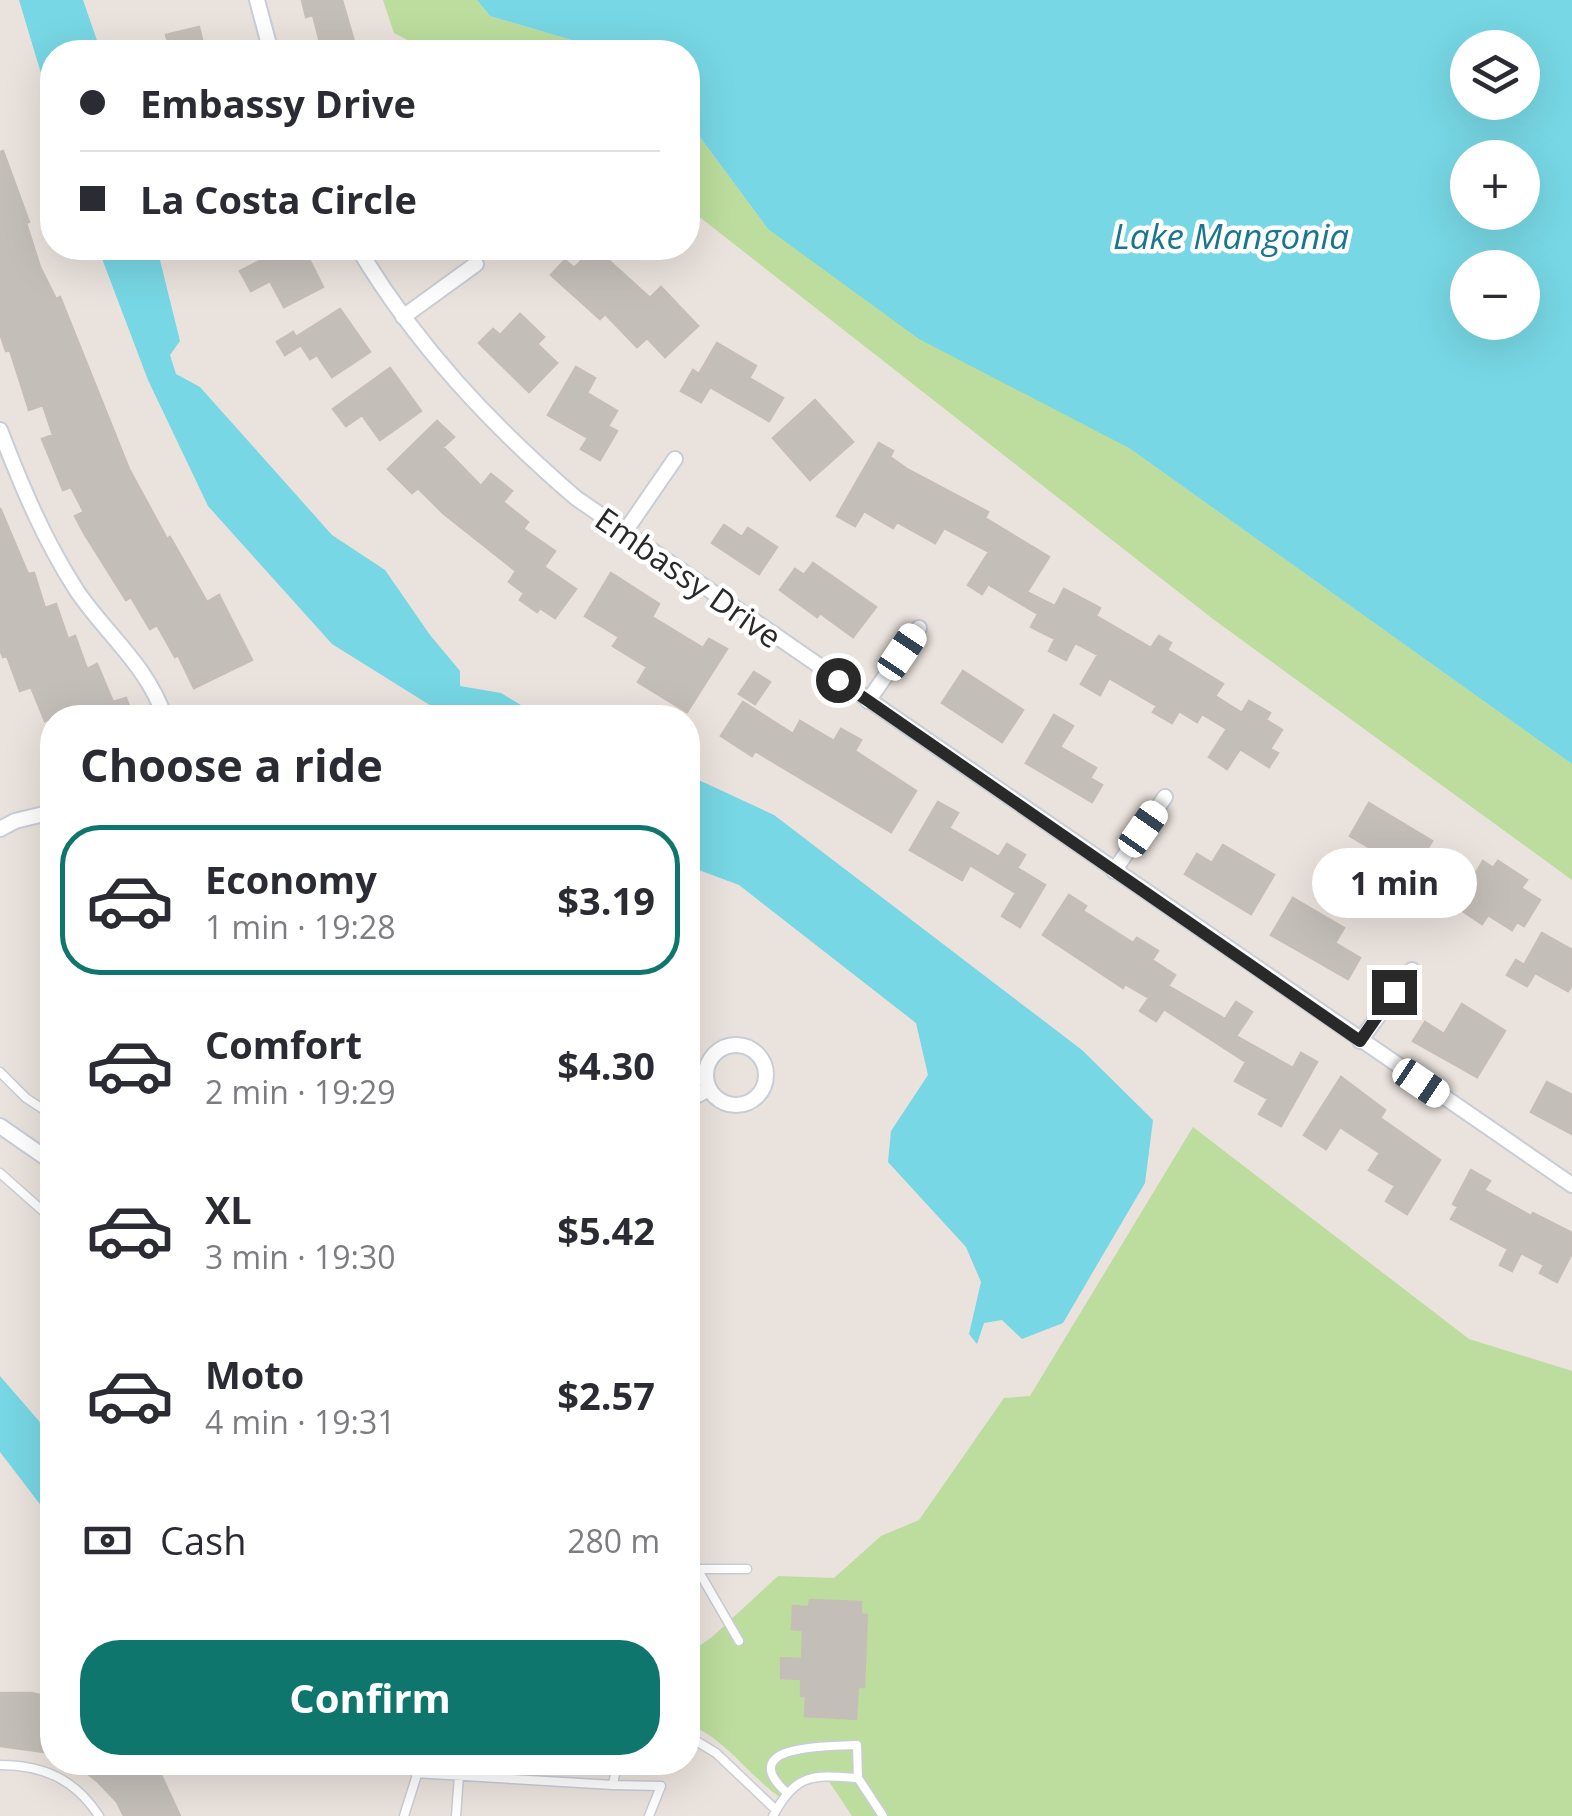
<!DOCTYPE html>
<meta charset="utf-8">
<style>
:root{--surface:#fff;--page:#f7f7f7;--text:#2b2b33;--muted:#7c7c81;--line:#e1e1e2;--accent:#0f766e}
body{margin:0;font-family:"Open Sans",sans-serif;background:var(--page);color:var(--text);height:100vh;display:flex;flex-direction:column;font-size:38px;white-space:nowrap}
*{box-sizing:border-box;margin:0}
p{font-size:32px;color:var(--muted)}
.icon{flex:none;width:55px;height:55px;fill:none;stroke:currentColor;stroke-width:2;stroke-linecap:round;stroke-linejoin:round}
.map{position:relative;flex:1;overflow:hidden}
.side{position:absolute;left:40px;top:705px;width:660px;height:1070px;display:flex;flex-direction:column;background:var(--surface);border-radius:40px;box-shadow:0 10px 40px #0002}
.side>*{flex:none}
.banner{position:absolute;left:40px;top:40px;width:660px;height:220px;border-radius:40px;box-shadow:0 10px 40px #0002;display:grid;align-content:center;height:220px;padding:0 40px;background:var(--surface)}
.fabs{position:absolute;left:1450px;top:30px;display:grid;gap:20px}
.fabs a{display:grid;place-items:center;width:90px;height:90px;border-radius:50%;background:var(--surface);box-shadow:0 10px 40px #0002;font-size:50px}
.end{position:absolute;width:45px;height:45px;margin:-22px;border:12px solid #292929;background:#fff;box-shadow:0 0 0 5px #fff}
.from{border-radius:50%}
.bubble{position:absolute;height:70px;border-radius:35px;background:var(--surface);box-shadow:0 10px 40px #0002;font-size:32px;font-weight:700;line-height:70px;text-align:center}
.car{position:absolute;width:30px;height:60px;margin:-30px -15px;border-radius:12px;box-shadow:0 0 8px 2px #0007;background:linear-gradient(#fff 24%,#345 0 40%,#fff 0 76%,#345 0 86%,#fff 0)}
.banner b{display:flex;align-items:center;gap:35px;height:95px;font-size:38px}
.banner b+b{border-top:2px solid var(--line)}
.banner i{width:25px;height:25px;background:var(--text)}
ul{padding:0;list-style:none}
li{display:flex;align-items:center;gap:30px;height:150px;margin:0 20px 15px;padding:0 20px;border:5px solid transparent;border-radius:40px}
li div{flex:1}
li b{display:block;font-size:38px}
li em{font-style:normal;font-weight:700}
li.selected{border-color:var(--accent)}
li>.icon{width:90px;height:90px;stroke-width:1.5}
h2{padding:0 40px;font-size:45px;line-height:120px}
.pay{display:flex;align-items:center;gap:25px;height:110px;padding:0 40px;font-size:38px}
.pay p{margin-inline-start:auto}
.cta{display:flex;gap:20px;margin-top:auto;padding:20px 40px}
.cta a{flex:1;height:115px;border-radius:40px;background:var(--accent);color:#fff;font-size:40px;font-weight:700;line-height:115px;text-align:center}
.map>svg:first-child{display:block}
.green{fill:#bcdd9d}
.water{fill:#77d7e4;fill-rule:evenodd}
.building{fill:#c3beb8;stroke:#c6beb6;stroke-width:2.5}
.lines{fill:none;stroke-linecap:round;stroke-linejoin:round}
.service-casing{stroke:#c8cdd6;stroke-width:11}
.minor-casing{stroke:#c8cdd6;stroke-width:18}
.service{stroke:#fff;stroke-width:8}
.minor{stroke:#fff;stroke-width:14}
.route{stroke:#292929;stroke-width:12}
.labels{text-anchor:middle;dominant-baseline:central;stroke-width:9;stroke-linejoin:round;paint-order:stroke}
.street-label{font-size:32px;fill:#292929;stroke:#fff}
.water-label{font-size:35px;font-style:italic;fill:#18778f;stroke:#fff}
</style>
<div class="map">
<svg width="1572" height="1816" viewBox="0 0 1572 1816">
<rect width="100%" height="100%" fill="#eae2dc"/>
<!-- green -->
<path class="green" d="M383,0H477L490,16L595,47L602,52H431L394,33Z
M688,121L768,229L1129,448L1572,764V880L1213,619L688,208Z
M1193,1127L1469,1339L1572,1371V1816H852L828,1780L802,1783L784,1800C749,1777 728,1740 688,1724V1654L712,1637L778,1576L834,1578L881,1536L919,1520L1004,1398L1030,1396Z"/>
<!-- water -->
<path class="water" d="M19,0H83L101,52H52V110Z
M477,0H1572V764L1129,448L919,339L768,229L688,121V52H602L595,47L490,16ZM1468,48H1522V102H1468ZM1468,158H1522V212H1468ZM1468,268H1522V322H1468Z
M98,248H157L180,341L170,355L176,374L200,387L332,535L385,570L430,635L460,671V686L501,693L541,717H449L332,644L208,506L148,380Z
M688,775L774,815L1082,1050L1153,1120L1145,1183L1063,1323L1022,1339L1002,1320L984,1323L977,1344L969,1334L981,1282L966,1247L888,1162L891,1131L928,1075L916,1023L739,885L688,866Z
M0,1376L52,1436V1520L0,1452Z"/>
<!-- building -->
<path class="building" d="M302,0H342L357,52H330V48L322,50L313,15L306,17Z
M199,27L205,52H171L166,35Z
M3,151L29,222L26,223L40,267L56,299L60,297L129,469L167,539L170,537L207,602L219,595L252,660L194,688L178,655L175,657L157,625L150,629L131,597L126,600L84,533L75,516L84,512L71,487L63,490L42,439L53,435L43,405L29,410L10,350L6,351L0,333V152Z
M285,248H331L309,259L323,287L284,307L270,281L251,291L240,271Z
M595,248L650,298L661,287L698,326L665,357L647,338L637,347L605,314L600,319L551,275L565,260L574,268Z
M340,309L370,352L332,377L317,355L310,359L301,345L285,355L277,342L293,332L296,337Z
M520,314L544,337L537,344L557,363L529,392L479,343L493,329L500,335Z
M717,343L756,366L749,378L783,398L769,421L710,387L701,402L681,391L693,370L699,374Z
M576,367L595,378L587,393L617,411L608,426L617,431L600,460L581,449L588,438L548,415Z
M390,368L421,411L380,440L362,415L346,426L333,409Z
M815,400L853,442L810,480L773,438Z
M437,421L454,437L443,447L481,486L491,474L512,491L503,502L528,522L523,529L555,551L544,567L576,589L555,618L540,608L537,612L520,600L524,593L509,582L516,571L443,513L418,488L412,493L388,469Z
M879,443L893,451L890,457L907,469L988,512L985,518L1049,557L1027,592L1055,606L1064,589L1100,608L1096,616L1151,648L1159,636L1171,643L1167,650L1223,684L1215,696L1242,713L1249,701L1270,713L1266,720L1282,730L1270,749L1278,753L1269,767L1240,749L1227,769L1209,757L1227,729L1202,714L1197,722L1179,711L1172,723L1153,712L1157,706L1109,678L1100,695L1081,684L1098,655L1075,643L1066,660L1049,651L1055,639L1031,627L1038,614L988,584L982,594L968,585L989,552L944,528L935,543L897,522L893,528L864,511L855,526L837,516Z
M0,508L28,574L34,573L45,608L56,604L68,639L75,636L87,669L97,664L113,702L126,698L132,714L120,718H52L45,721L31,687L20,691L7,656L3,657L0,649Z
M724,525L742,537L748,528L777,547L759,574L712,543Z
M813,563L876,607L853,637L820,613L817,617L780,590L795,569L804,575Z
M611,573L659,604L652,617L703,648L709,639L727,649L687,712L638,682L647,667L613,646L619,637L585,616Z
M963,671L1023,710L1002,742L942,703Z
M754,672L770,682L755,704L739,694Z
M743,702L793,734L800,721L834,741L841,729L861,740L855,751L916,791L891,832L755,751L752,756L721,736Z
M1054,715L1073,726L1060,747L1096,768L1090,778L1102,785L1092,802L1026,763Z
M938,802L958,813L949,828L999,857L1007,844L1025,855L1017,868L1045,885L1020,927L1002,916L1016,893L970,865L962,880L910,850Z
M1369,803L1432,841L1413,873L1350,836Z
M1223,845L1274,875L1251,914L1185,874L1197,854L1212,863Z
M1483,861L1493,868L1498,861L1527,880L1521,888L1540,900L1524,926L1517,922L1512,930L1488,915L1482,924L1455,906Z
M1069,895L1086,906L1083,911L1133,943L1137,938L1158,951L1152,960L1175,975L1168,986L1225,1019L1236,1002L1252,1012L1236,1036L1293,1068L1301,1053L1317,1062L1281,1126L1259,1114L1268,1099L1235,1081L1246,1062L1164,1009L1156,1021L1140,1011L1149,998L1125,984L1123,988L1043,935Z
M1293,898L1344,928L1335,943L1360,958L1348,979L1271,935Z
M1542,933L1572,950V985L1568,991L1535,973L1527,986L1507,975L1516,960L1524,965Z
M1462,1004L1505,1031L1477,1077L1413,1041L1425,1022L1444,1034Z
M1341,1077L1385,1110L1380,1118L1440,1160L1407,1214L1386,1201L1395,1186L1369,1170L1380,1153L1340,1127L1326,1149L1304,1135Z
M1547,1082L1572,1095V1134L1531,1112Z
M1471,1170L1490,1181L1484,1190L1531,1216L1533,1213L1572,1233V1253L1557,1282L1540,1273L1544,1265L1521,1253L1512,1271L1500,1265L1508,1249L1451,1219L1458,1207L1453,1204Z
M810,1600L861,1602V1614L867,1615L864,1687H858L856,1719L805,1716L806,1696H801V1679L781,1678V1658L802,1659L803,1630L792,1629L793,1606L809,1607Z
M0,1693H32L52,1698V1753L0,1746Z
M73,1762H151L162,1777L180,1816H124L117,1802L97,1781Z"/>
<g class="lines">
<defs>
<path id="service" d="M0,1072L26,1098L52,1115
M0,1173L52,1219
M688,1553L739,1641
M698,1569H747
M688,1736L716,1753L776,1810
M0,1765C43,1765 75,1779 99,1816
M415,1773L613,1785L617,1762
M613,1785L661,1786L649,1816
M787,1793C734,1745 826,1746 857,1745L858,1778
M404,1816L421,1762
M456,1816L459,1775
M773,1816C796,1772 814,1775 858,1778L883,1816"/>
<path id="minor" d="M257,0L271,52
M358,248C416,345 490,424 576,498L1572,1185
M403,317L476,264
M0,430C22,487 44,540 77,591C106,634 148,666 165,718
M624,533L675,459
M868,701L919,628
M0,829L15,821L52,812
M1114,871L1165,797
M1360,1041L1412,970
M706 1075a30 30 0 1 1 60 0a30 30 0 1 1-60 0Z
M688,1100L709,1089
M0,1126L52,1162"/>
</defs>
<!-- service casing -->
<use href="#service" class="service-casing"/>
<!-- minor casing -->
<use href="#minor" class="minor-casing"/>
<!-- service -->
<use href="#service" class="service"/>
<!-- minor -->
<use href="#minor" class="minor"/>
</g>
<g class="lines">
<!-- route -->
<path class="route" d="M838,680L1360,1041L1394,992"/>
</g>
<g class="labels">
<!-- street labels -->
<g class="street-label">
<text transform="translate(689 577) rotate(35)">Embassy Drive</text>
</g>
<!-- water labels -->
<g class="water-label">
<text x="1231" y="235">Lake Mangonia</text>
</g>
</g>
</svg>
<div class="fabs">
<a><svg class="icon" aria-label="layers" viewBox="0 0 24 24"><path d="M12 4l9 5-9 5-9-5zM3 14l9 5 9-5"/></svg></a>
<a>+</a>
<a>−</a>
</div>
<i class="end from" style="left:838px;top:680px"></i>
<i class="end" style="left:1394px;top:992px"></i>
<div class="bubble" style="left:1312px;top:848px;width:165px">1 min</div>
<i class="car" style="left:902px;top:652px;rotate:34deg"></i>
<i class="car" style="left:1143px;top:829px;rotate:35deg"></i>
<i class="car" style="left:1421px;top:1083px;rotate:124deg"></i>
<div class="banner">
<b><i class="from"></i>Embassy Drive</b>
<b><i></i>La Costa Circle</b>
</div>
<section class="side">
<h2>Choose a ride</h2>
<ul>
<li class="selected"><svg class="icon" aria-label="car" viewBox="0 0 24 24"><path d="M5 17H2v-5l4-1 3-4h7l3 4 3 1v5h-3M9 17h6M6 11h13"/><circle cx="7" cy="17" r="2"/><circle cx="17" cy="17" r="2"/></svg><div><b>Economy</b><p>1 min · 19:28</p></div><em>$3.19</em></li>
<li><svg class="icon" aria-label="car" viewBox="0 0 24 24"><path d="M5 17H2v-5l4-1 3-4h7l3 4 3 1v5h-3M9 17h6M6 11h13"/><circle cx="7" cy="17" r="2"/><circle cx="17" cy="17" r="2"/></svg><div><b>Comfort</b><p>2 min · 19:29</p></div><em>$4.30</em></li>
<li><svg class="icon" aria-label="car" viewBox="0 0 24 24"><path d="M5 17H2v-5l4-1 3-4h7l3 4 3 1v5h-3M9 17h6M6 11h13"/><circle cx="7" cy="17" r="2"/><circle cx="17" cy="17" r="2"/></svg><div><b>XL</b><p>3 min · 19:30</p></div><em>$5.42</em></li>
<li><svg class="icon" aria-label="car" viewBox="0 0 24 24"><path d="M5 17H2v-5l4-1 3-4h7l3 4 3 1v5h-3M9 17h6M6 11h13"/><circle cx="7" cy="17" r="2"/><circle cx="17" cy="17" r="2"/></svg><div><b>Moto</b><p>4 min · 19:31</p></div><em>$2.57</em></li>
</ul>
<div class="pay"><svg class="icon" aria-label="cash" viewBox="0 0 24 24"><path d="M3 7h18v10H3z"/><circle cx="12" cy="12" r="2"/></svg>Cash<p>280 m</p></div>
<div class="cta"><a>Confirm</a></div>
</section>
</div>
